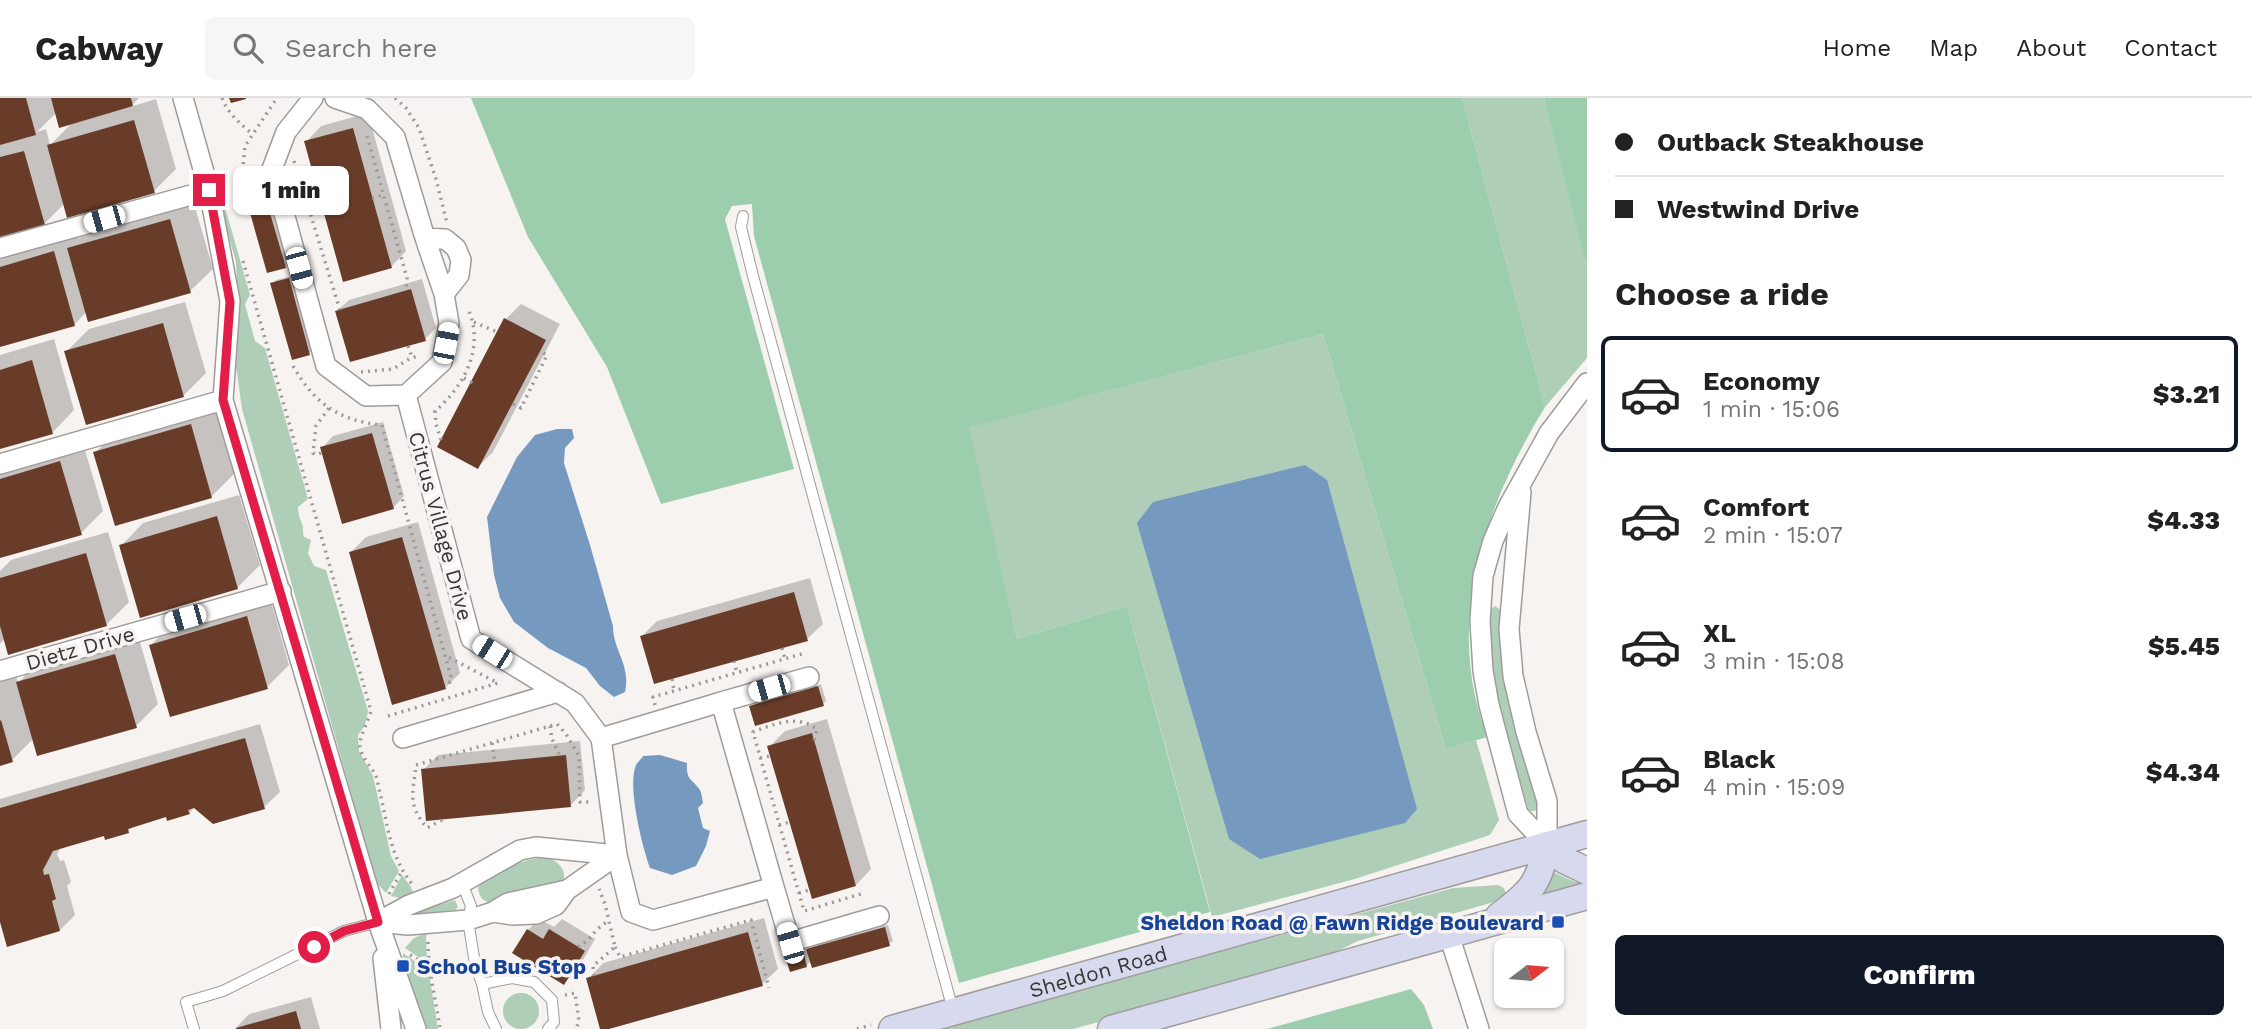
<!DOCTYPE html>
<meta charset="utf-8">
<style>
:root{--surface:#fff;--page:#f6f6f6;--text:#222;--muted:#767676;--line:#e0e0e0;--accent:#111827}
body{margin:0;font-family:"Work Sans",sans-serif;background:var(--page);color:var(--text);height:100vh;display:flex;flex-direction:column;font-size:26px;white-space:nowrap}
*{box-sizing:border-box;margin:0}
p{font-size:23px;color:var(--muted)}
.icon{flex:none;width:38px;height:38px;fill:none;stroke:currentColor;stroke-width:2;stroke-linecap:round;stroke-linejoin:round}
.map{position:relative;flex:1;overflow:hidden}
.panel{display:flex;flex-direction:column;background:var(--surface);width:665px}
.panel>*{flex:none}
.guide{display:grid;align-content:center;height:154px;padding:0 28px;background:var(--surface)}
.needle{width:46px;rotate:74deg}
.controls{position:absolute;left:1494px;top:840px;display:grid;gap:14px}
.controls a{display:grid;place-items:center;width:70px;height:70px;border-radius:10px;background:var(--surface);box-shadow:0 2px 5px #0004;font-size:35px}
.end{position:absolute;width:32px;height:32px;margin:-16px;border:9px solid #e11d48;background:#fff;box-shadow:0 0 0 4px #fff}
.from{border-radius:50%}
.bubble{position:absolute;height:49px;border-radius:10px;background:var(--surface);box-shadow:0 2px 5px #0004;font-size:23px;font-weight:800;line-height:49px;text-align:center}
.car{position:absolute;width:21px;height:42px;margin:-21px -10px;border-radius:9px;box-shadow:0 0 5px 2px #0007;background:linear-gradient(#fff 24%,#345 0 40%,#fff 0 76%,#345 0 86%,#fff 0)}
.guide b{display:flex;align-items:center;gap:24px;height:66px;font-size:26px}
.guide b+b{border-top:2px solid var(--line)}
.guide i{width:18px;height:18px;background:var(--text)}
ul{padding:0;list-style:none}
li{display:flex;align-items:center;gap:21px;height:116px;margin:0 14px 10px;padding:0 14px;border:4px solid transparent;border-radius:10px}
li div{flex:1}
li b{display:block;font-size:26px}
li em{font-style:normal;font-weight:800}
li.on{border-color:var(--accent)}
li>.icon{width:63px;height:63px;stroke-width:1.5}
h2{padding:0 28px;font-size:32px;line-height:84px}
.primary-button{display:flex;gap:14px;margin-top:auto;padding:14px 28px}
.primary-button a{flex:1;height:80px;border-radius:10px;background:var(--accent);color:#fff;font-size:28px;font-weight:800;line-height:80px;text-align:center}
header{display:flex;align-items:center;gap:42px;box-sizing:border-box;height:98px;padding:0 35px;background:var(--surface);border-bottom:2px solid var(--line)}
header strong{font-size:33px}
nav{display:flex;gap:38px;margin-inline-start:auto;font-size:24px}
.search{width:490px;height:63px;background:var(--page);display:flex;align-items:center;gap:18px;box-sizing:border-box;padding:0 24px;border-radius:10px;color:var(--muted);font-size:26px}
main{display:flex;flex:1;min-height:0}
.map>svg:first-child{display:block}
.green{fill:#aeceb8}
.forest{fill:#9ccdac}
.water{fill:#7599bf}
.shadow{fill:#0003;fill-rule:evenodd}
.building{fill:#683c28}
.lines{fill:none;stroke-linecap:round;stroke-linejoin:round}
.lane-casing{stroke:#a09c9b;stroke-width:12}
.street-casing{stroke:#a09c9b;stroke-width:22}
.secondary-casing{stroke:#a09c9b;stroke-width:29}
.path{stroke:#9b9897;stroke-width:3.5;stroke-dasharray:2 5;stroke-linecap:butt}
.lane{stroke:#fff;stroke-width:10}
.street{stroke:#fff;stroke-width:19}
.secondary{stroke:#d7daee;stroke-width:26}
.route{stroke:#e11d48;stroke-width:9}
.transit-dot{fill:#1a4fb4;stroke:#f7f3f1;stroke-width:2.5}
.labels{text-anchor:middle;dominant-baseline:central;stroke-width:7;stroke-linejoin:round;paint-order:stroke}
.street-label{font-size:21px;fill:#383636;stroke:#f7f3f1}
.transit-label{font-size:21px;font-weight:bold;fill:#164399;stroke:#f7f3f1;text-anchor:end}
</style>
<header>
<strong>Cabway</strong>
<div class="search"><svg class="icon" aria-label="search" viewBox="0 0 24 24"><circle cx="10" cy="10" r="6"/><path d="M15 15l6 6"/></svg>Search here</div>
<nav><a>Home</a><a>Map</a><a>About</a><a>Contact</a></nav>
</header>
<main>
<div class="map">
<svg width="1587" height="931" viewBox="0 0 1587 931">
<rect width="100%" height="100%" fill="#f7f3f1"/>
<!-- green -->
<path class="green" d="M189,0H194L250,197L245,206L255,243L265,250L308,401L298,409C298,417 300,419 302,426C304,430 302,434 304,439L311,442L308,455L314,468L326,472L368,613L365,627L358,637L359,653L373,678L391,758L399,773L386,795L376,784L373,772L242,311L236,268L238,212L236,164Z
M1462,0H1544L1587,162V260L1545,309Z
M1323,236L1446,651L1476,642L1499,722L1490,737L1355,781L1212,819L1127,508L1017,541L968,330Z
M1495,508L1502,513L1539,708L1535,713H1530L1528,710C1510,646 1487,579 1490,512Z
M548,759C559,765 567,771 563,784L490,805C481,802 479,798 478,789C497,771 523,761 548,759Z
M1551,773L1575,784H1587L1519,808Z
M402,777L411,789L414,797L400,800L391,798Z
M1498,787L1504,790L1506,796L1501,802L1358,843L1312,866L1073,931H936L1453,790Z
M455,802L458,809L455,812L402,818Z
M426,835L427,865L405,850L414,840Z
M403,855L416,864L428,869L438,931H425L403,870Z
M503 913a18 18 0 1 1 36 0a18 18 0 1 1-36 0Z"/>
<!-- forest -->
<path class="forest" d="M471,0H1462L1545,309C1493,394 1453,496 1475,598C1478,612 1483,625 1487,639L1446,651L1323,236L969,330L1017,541L1127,508L1210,814L959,885L754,138L752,106L732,108L725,121L794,371L661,406L607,269L528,139Z
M1544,0H1587V162L1585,161Z
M1411,891L1424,907L1433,931H1267Z"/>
<!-- water -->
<path class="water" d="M557,331H572L574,340L565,350L564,365L590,447L613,528C613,553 631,566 625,594L614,599L600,588L586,570L548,550L514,524L500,500L494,477L487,419L517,359L535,337Z
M1305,367L1327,382L1417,711L1405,725L1260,761L1229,741L1137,425L1153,404Z
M660,657L687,665C686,683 692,680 700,692C702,696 702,701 703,705L698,710L703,730L710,733L706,748L696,768L672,777L650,770C642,748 627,688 636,667C637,665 642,660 643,658Z"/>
<!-- shadow -->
<path class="shadow" d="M0,0H139L130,9L156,1L176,71L154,93L65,105L44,126L0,138ZM57,14L73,24L50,47L46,31L37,34Z
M368,15L406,153L391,169L306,44L321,28Z
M266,89L288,166L285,169L247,97L250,94Z
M192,99L213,171L190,193L87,213L75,226L0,247V154L76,132L79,141L91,128Z
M292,178L313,252L309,255L272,186L276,182Z
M422,181L436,230L425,241L337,213L349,202Z
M185,204L206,275L184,297L87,325L66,254L89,231Z
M521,206L560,226L493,354L478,369L439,349L506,221Z
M54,241L74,312L52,335L0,350V257Z
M213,305L234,376L212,398L116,426L95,355L117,333Z
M383,324L404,398L393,410L322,350L333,338Z
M82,342L103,413L81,435L0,459V366Z
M239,397L260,467L237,490L121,448L143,425Z
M418,424L460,575L445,590L351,454L366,439Z
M108,434L129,504L106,527L5,540L0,546V473L11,462Z
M810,480L823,526L807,541L642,538L657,523Z
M269,497L289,567L267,589L151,547L173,525Z
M137,534L158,606L136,628L34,640L12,662L0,666V574L14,570L18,585L40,562Z
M821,586L826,603L823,606L751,609L754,606Z
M827,621L871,771L856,787L769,649L785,633Z
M260,626L280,694L264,709H195L189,715L167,717L135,727L128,733L105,736L61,749L57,756L60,763L64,762L71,784L67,788L75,817L60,832L0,818V701Z
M580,643L585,692L570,708L423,672L438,657Z
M764,820L778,871L762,886L602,931L588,881L603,865Z
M539,821L554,829L562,821L595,841L576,874L564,885L528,832Z
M888,827L893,843L889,846L811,863L806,868L787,859L791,856L806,851L807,853L812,848Z
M311,899L320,931H235L249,916Z"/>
<!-- building -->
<path class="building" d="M0,0H26L36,37L0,47Z
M51,0H131L133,8L59,30Z
M229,0H246V1L231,5Z
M134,22L155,95L67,120L47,47Z
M353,30L392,170L343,184L304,43Z
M24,53L45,127L0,140V59Z
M263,91L286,170L267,175L245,97Z
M170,121L191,195L88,224L67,150Z
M54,153L75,228L0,249V169Z
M289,180L310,257L292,262L270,185Z
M411,191L426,243L350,264L335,213Z
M504,220L546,242L478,371L437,349Z
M163,225L184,299L86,327L64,253Z
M32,262L53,336L0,351V272Z
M191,326L212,400L115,428L93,354Z
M372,335L394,411L342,426L320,349Z
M60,363L82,437L0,460V381Z
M217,418L238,491L140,520L119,447Z
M402,439L446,591L392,607L349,454Z
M86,455L107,528L8,557L0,528V480Z
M794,494L808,543L654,586L640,538Z
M247,518L268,591L170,619L149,547Z
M115,556L137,630L37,658L16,584Z
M818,588L824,608L755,628L749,608Z
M1,622L13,664L0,668V623Z
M812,635L856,788L812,801L767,648Z
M245,640L265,711L213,726L194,710L188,712L190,716L167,723L166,719L128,731L129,735L105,742L104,738L53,753L43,772L44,777L49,776L56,801L52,803L60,833L7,849L0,824V710Z
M566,657L571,709L426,723L421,671Z
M885,829L890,848L812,870L806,851Z
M527,831L543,841L549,831L585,853L564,887L512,855Z
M748,834L763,888L609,931H600L586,880Z
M803,853L807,869L790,874L785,858Z
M296,913L301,931H236V930Z"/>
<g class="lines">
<defs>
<path id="lane" d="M743,118L741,129L753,178L953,912
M462,785L471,808L468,822L475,866L482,886L488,914L496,931
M482,886L512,880L534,884L552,902L554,924L548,931
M194,931L186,904L223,893L344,833L378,824"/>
<path id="street" d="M183,0L209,92L230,203L223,302L378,824L416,931
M313,0L286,34L272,71L326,268L366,298L406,297L442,264L449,225L444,196L425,140L395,39L367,11L335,0
M425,140L445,141L456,150L461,162L459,177L444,196
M0,150L209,92
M406,297L471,541L575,605L601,640L721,604L774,789L653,822L631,814L617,757L601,640
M0,366L223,302
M1521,394L1509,531L1513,578L1526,634L1547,703V747
M0,573L281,493
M721,604L809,579
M403,640L558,594
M1547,747L1518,716L1489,607L1483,573L1480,523L1483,478L1493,443L1508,409L1549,335L1587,285
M774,789L790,844L879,818
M493,814L512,817L536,816L556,807L567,792L617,757
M378,824L409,807L453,790L520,752L536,749L617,757
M378,824L408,827L468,822L493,814L508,805L567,792
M1449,837L1479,931
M383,860L391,931"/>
<g id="secondary">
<path d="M1547,747L1564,762L1587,773"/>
<path d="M1499,818C1531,794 1539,786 1547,747"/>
<path id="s1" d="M892,931L1587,736"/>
<path d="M1111,931L1587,798"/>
</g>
</defs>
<!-- lane casing -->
<use href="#lane" class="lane-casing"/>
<!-- street casing -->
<use href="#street" class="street-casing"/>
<!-- secondary casing -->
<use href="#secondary" class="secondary-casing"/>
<!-- path -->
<path class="path" d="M222,0C228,16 240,25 252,36
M395,0L406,10L419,30L436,81L447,125
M367,38L407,180L406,192
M294,63L340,212
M244,87L243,68L245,48L277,0
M372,100L383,97
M311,116L323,113
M243,163L371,613C368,624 359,639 360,649C362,661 371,668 376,678C378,684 379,692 381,699C388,730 391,760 412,786
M474,224L497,234
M408,248L412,259
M293,268C314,305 339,323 382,327L451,579L450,584L444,586
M361,274L393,271L409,261L420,257
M464,280L471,284L468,282
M513,306L521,310L547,257L540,253
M441,342L436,326L435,313C465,288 485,248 468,211
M321,355L316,357L313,355L316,328L329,310
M782,550L785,561
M734,563L737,575
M672,581L674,593
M655,607L653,599L805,555
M388,618L498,585L446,558
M550,628L552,641L559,656
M814,642L817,631C797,616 774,626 753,634L804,813L864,795
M492,645L495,664
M760,660L770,658
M442,722L427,730C407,706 413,696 416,667L557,626L566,636L579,658L580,704H593
M779,727L790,724
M799,795L809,792
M389,796L402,773
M428,844C428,873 436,902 440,931
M578,849C593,841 593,831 609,823
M615,849L620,859L751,822L769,890
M410,857L430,868
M594,878L593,868L615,849L605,806L599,791
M565,897L575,895L579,923L576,931
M857,931L871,927"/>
<!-- lane -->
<use href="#lane" class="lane"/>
<!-- street -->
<use href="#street" class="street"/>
<!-- secondary -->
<use href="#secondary" class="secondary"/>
</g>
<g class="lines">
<!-- route -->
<path class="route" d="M209,92L230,204L223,302L378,824L344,833L314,849"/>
</g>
<!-- markers -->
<g class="transit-dot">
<rect x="1551" y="817" width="14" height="14" rx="3.5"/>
<rect x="396" y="861" width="14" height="14" rx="3.5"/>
</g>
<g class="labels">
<!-- street labels -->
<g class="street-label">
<text transform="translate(441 428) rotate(75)">Citrus Village Drive</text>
<text transform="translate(80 550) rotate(-16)">Dietz Drive</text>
<text stroke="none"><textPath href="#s1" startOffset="214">Sheldon Road</textPath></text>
</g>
<!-- transit labels -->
<g class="transit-label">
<text x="1544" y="824">Sheldon Road @ Fawn Ridge Boulevard</text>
<text x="417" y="868" text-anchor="start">School Bus Stop</text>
</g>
</g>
</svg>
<div class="controls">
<a><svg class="needle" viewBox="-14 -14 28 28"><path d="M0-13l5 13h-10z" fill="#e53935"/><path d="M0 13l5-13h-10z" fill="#767676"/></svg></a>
</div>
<i class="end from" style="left:314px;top:849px"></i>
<i class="end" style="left:209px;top:92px"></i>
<div class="bubble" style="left:233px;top:68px;width:116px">1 min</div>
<i class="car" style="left:104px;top:121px;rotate:254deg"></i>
<i class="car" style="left:299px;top:170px;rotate:165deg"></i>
<i class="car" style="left:446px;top:245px;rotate:11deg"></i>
<i class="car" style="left:185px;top:520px;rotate:254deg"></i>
<i class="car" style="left:492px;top:554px;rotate:302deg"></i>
<i class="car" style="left:769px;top:590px;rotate:254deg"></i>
<i class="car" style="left:790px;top:845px;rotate:344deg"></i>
</div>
<section class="panel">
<div class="guide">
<b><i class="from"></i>Outback Steakhouse</b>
<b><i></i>Westwind Drive</b>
</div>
<h2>Choose a ride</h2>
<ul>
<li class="on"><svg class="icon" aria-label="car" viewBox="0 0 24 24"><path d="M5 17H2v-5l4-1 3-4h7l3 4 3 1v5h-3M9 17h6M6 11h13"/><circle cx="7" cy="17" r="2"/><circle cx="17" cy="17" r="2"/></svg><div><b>Economy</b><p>1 min · 15:06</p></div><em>$3.21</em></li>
<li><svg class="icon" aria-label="car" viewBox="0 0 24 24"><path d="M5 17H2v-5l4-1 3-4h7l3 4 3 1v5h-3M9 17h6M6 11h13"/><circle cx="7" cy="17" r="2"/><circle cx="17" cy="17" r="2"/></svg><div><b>Comfort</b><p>2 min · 15:07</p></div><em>$4.33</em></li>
<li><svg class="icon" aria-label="car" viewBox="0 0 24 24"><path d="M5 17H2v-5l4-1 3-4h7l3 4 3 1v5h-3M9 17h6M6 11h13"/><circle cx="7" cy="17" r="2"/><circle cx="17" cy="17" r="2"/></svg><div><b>XL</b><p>3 min · 15:08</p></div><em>$5.45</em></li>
<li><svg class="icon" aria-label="car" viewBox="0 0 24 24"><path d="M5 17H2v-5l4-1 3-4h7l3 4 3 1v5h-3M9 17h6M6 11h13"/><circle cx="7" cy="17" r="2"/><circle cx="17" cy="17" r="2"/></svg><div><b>Black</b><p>4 min · 15:09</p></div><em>$4.34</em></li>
</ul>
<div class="primary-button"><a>Confirm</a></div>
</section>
</main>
